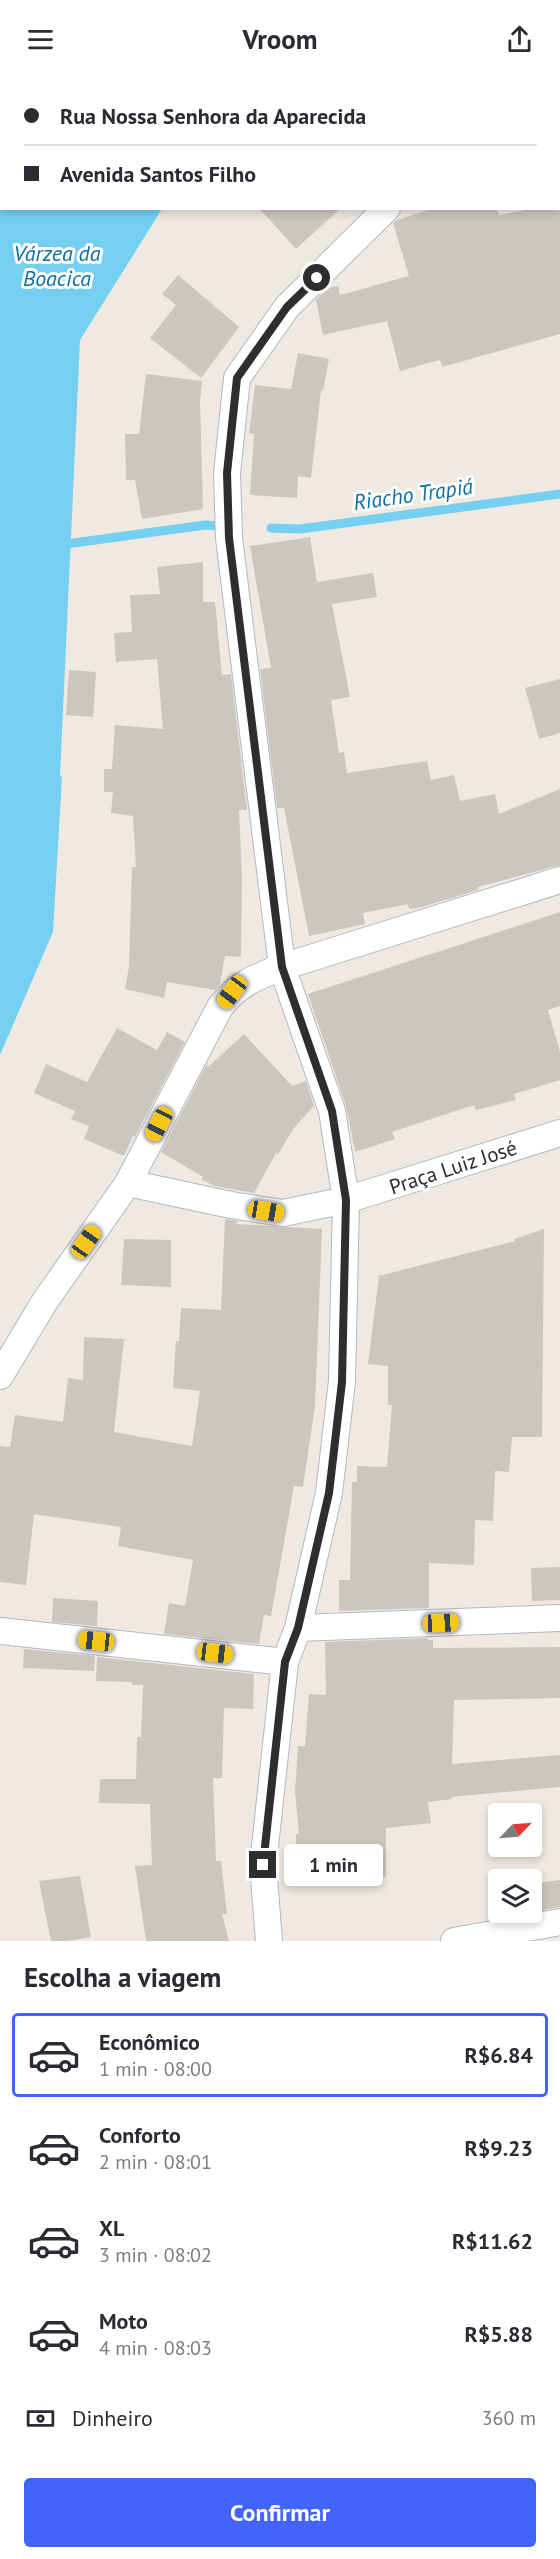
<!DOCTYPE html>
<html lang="pt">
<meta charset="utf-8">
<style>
:root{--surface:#fff;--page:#f2f2f3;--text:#2b2b33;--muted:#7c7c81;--line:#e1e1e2;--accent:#4264fb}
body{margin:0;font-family:"PT Sans",sans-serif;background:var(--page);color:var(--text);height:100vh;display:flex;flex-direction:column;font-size:22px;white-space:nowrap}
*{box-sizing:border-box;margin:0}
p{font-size:20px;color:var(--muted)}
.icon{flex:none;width:33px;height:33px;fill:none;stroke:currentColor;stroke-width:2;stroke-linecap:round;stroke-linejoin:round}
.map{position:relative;height:1863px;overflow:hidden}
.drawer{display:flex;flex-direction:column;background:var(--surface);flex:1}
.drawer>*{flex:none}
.top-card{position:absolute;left:0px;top:0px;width:561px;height:132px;box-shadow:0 3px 9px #0003;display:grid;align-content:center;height:132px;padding:0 24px;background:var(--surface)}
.needle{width:39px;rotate:65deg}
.controls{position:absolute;left:488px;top:1725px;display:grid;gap:12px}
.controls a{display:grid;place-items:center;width:54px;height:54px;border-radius:6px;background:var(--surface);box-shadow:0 3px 9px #0003;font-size:30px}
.end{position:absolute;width:27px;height:27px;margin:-14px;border:8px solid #2e2e2e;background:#fff;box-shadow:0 0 0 3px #fff}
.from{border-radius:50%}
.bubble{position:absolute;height:42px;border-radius:6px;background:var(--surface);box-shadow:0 3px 9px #0003;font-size:20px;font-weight:700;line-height:42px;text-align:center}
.car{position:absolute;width:18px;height:36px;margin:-18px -9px;border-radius:8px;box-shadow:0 0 4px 2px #0007;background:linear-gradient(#f5c518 24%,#345 0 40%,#f5c518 0 76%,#345 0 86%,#f5c518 0)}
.top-card b{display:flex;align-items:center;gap:21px;height:57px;font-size:22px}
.top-card b+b{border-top:2px solid var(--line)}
.top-card i{width:15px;height:15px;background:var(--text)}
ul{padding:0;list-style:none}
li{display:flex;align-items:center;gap:18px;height:84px;margin:0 12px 9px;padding:0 12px;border:3px solid transparent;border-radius:6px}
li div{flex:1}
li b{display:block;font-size:22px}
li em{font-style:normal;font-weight:700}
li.current{border-color:var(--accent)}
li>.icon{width:54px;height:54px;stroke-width:1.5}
h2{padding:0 24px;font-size:27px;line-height:72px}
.pay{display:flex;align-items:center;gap:15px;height:66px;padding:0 24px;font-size:22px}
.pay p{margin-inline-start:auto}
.cta{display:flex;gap:12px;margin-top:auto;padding:12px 24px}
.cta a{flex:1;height:69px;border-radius:6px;background:var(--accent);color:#fff;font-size:24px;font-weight:700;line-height:69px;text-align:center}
header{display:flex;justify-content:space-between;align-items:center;height:78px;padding:0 24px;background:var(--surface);font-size:27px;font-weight:700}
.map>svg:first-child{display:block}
.water{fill:#75cff0}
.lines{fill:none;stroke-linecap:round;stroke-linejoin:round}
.stream{stroke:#75cff0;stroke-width:9}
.building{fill:#cbc7bf}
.street-casing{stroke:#b4b7c1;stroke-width:28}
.street{stroke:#fff;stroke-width:26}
.route{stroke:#2e2e2e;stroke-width:8}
.labels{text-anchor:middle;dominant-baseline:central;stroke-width:6;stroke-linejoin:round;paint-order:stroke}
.street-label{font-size:21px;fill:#2e2e2e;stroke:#fff}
.water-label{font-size:22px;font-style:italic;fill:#0d6fa3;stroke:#fff}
</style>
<header><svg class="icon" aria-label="menu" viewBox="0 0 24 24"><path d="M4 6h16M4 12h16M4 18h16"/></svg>Vroom<svg class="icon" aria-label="share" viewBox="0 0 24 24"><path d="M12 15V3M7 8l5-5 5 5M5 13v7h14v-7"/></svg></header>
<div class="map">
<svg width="560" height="1863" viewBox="0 0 560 1863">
<rect width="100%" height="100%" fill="#efe9e1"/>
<!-- water -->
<path class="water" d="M0,0H243L2,2V130L162,131L80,262L60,698L62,699L53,854L0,977Z"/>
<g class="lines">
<!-- stream -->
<path class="stream" d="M271,450L300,451L560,416
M59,467L205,447L221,448"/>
</g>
<!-- building -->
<path class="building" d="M259,130H341L296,171Z
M435,130H496L499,137L536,130H560V256L442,289L440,282L400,293L387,243L323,257L316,222L328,210L338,208L340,217L409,198L393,145L397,142Z
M178,197L239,249L201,300L150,260L176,227L162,216Z
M298,275L329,281L323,313L321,312L311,400L298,398L297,420L250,417L254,356L249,355L255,307L291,311Z
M146,296L202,303L200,323L203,431L142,441L135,402H126L125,356H139Z
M310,459L317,504L373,495L377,519L332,526L350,619L331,622L339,675L344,674L347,695L427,683L431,702L454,697L460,723L495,716L499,736L560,711V787L478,809V812L422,829L409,831L408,826L363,835L365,846L309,858L284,730H277L260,591L271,590L250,468Z
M203,484V524H215L222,597L231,596L247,732H239L242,800L241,879L225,878L220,906L215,912L167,904L164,920L125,911L129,889L132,789H136L133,738L111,735L113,714H104V691H112L115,647L163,651L157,581L116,584L114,555L132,554L130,517L160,516L157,489Z
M69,592L96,594L93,639L66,637Z
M560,601V655L539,661L525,610Z
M560,834V928L548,932L560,974V1002L514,1016L516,1022L476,1032L474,1027L392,1054L395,1061L355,1074L346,1028L308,916Z
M117,950L157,972L167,954L185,964L135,1059L133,1058L124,1078L84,1061L89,1048L71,1041L75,1033L34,1015L46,986L87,1004Z
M244,956L292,1008L306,1003L314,1028L294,1050L278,1076L276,1075L254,1115L214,1108L201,1101L203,1099L161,1074L208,984L207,990Z
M225,1141L238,1143L236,1146L322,1151L315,1328L303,1409L294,1408L271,1538L264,1537L259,1566L164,1556L169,1525L185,1528L193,1482L118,1468L121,1449L34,1436L26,1507L0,1504V1368L10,1369L15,1337L63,1344L68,1300L83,1302L84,1259L124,1261L114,1354L192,1368L200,1313L173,1310L176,1263H179L181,1230L221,1232Z
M544,1151L542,1359H512L509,1394L495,1393L493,1443L475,1442L474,1487L429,1485V1530L339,1533V1502H350L352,1404H357V1388L387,1389L392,1327H388V1288L368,1286L379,1198L515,1163L514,1161Z
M124,1161L171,1162V1209L121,1207Z
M560,1489V1522L532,1523L531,1490Z
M53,1520L98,1523L97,1548L52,1544Z
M428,1560V1562H433V1570L560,1569V1620L454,1622L452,1686L560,1677V1709L451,1719L452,1721L428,1724L431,1745L386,1750V1799L296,1798V1756H299L295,1714L298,1668H305L309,1616L326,1617L325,1564Z
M24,1571L95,1578L94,1593L23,1590Z
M97,1579L254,1596L253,1631L224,1630L222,1700H213L216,1783H221L227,1836H222L229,1863H146L135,1788L152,1787L150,1726L99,1725L100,1701H136L137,1659H141L143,1607H132V1604L96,1603Z
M80,1798L91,1859L68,1863H51L39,1803Z
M560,1802V1829L531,1834V1806Z
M498,1810V1834H528L493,1840L489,1811Z"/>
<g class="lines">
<defs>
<path id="street" d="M499,2L500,0
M128,1105L231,1127L283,1135L346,1122L560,1055
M0,1298L45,1223L128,1105L220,929C238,906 256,899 282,889L560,802
M298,1550L560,1540
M0,1553L285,1584
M269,1863L263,1787L285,1584L298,1550L329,1415L342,1303L346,1122L332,1033L282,889L229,460L227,395L237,300L287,229L387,130
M454,1863L560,1844"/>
</defs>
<!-- street casing -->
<use href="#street" class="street-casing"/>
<!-- street -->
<use href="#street" class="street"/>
</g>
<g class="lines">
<!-- route -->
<path class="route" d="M263,1787L285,1584L298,1550L329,1415L342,1304L346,1122L332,1033L282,889L229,460L227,395L237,300L287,229L317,200"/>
</g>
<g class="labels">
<!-- street labels -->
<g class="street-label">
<text transform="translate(453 1089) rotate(-18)">Praça Luiz José</text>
</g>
<!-- water labels -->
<g class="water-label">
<text x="57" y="175">Várzea da<tspan x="57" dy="25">Boacica</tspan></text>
<text transform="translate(413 416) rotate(-8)">Riacho Trapiá</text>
</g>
</g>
</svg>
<div class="controls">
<a><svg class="needle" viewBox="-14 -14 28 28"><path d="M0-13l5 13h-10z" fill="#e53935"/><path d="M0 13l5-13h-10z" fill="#7c7c81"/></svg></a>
<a><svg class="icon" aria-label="layers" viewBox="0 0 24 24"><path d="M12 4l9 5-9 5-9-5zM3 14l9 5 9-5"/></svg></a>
</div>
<i class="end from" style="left:317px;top:200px"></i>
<i class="end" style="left:263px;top:1787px"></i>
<div class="bubble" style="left:284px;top:1766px;width:99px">1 min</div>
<i class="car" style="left:232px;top:914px;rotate:217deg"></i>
<i class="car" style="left:159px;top:1046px;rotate:208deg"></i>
<i class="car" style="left:266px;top:1133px;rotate:99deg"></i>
<i class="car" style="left:86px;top:1164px;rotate:35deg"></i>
<i class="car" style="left:441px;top:1545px;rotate:88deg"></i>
<i class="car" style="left:96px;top:1563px;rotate:276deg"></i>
<i class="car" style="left:215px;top:1575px;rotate:97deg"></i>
<div class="top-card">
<b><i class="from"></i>Rua Nossa Senhora da Aparecida</b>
<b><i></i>Avenida Santos Filho</b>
</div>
</div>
<section class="drawer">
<h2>Escolha a viagem</h2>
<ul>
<li class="current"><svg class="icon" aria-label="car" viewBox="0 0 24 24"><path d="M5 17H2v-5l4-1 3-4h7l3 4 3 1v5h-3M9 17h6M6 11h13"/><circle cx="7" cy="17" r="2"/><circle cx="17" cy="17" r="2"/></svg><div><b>Econômico</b><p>1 min · 08:00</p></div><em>R$6.84</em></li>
<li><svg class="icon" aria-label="car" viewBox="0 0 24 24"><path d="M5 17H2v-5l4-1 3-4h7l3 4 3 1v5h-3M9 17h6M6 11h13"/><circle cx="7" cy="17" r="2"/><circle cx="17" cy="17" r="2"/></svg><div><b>Conforto</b><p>2 min · 08:01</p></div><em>R$9.23</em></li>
<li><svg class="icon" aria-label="car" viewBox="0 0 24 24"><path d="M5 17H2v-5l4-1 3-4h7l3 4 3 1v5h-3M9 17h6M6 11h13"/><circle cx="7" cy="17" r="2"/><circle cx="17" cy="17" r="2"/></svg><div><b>XL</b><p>3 min · 08:02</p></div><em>R$11.62</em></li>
<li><svg class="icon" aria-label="car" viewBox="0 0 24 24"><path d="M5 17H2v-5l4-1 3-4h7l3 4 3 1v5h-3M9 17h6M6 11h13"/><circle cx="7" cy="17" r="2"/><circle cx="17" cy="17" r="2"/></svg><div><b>Moto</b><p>4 min · 08:03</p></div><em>R$5.88</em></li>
</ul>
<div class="pay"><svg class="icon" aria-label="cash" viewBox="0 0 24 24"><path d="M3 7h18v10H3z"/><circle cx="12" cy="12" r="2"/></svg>Dinheiro<p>360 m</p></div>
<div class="cta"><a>Confirmar</a></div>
</section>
